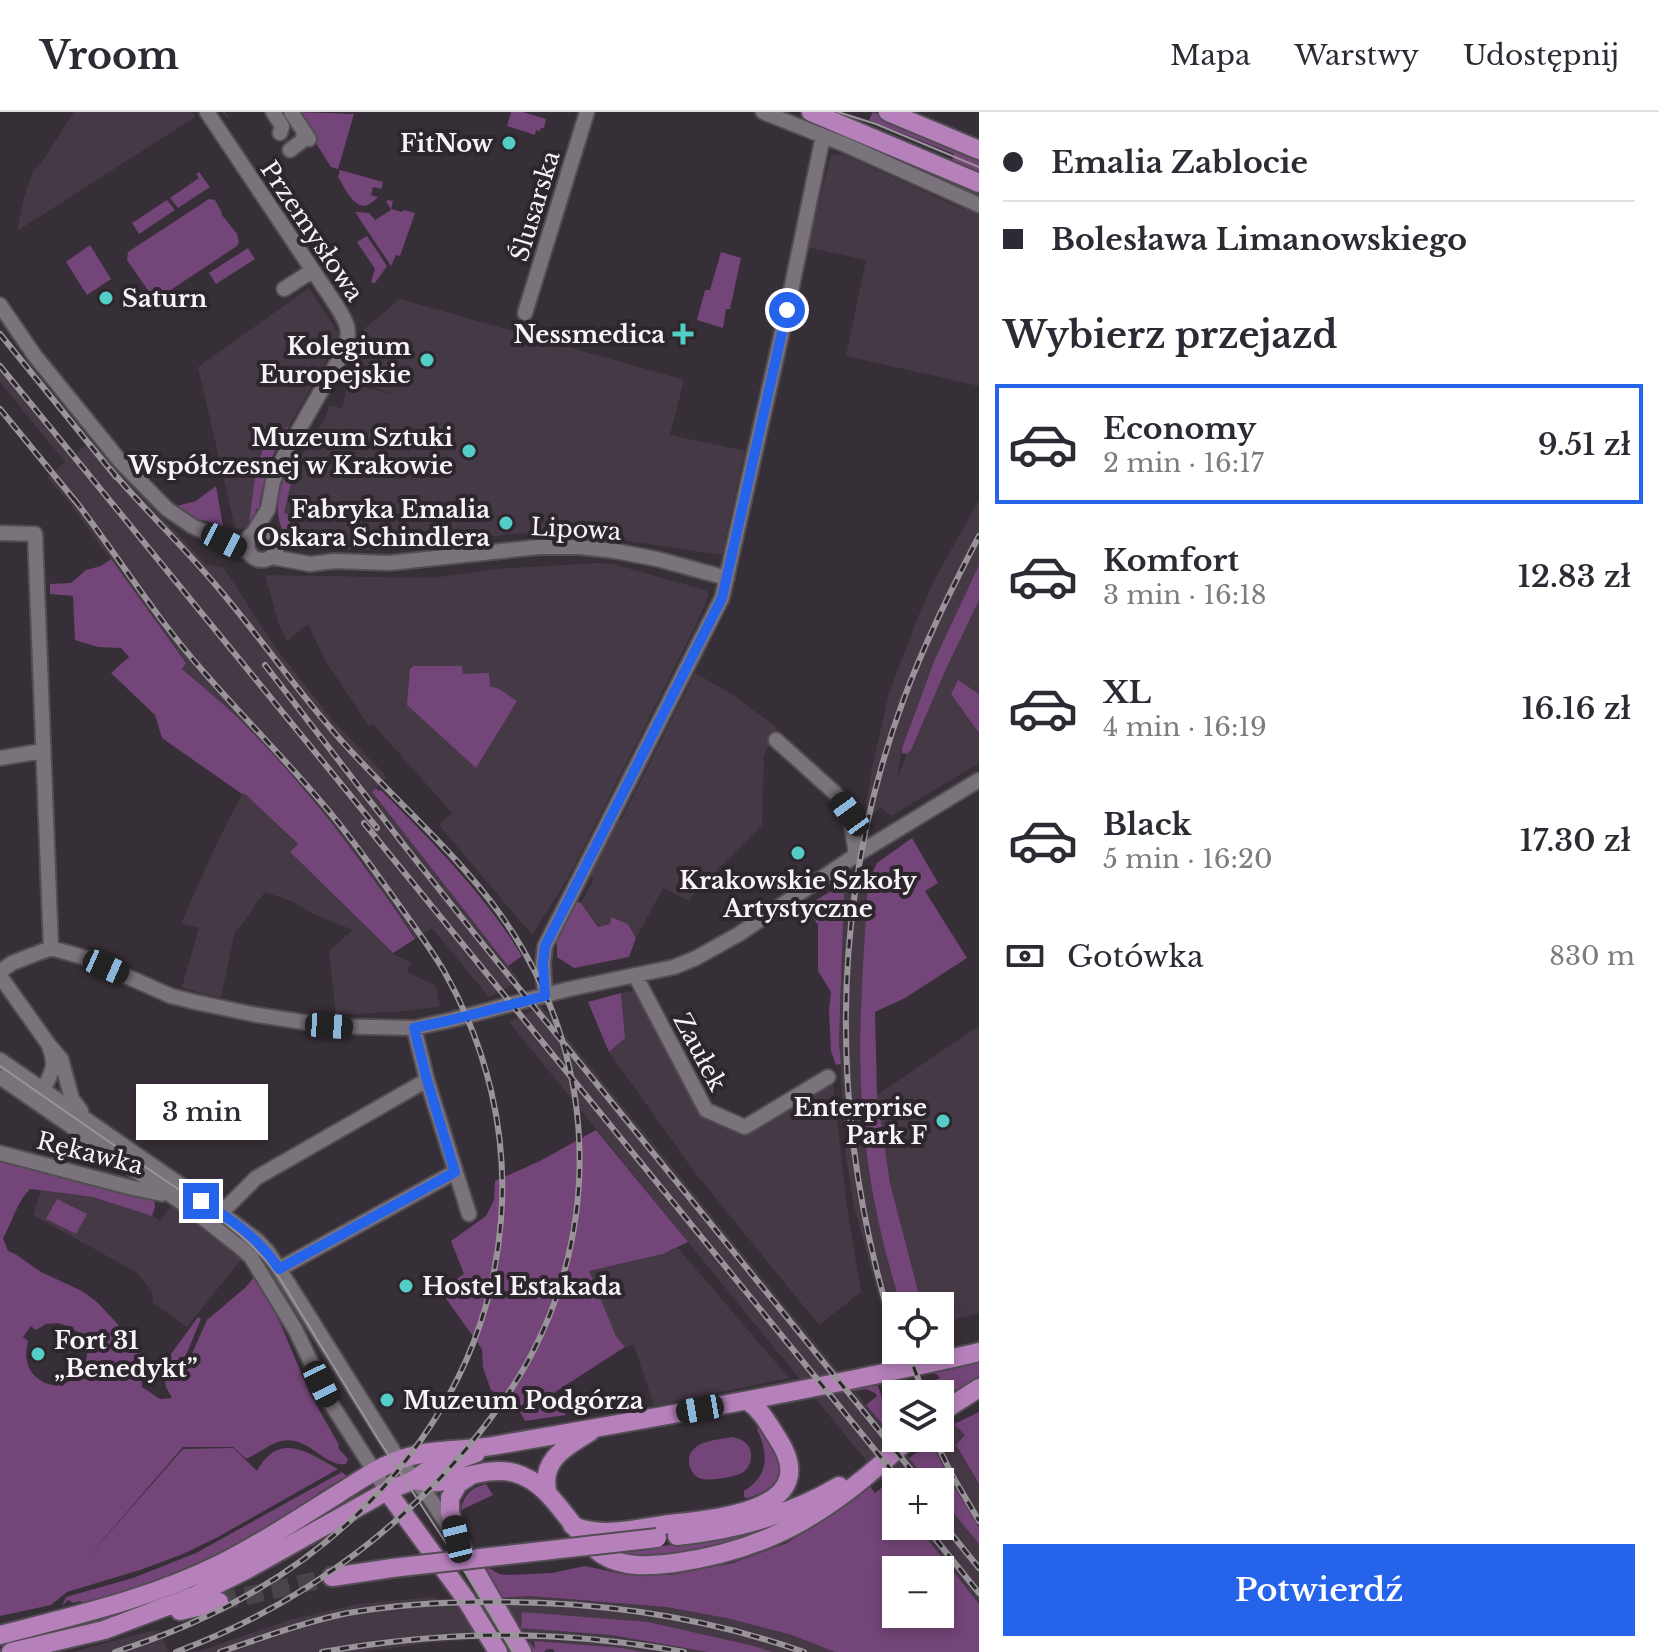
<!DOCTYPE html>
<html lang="pl">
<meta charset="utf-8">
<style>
:root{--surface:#fff;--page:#f7f7f7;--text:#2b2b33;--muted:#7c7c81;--line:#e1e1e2;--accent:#2563eb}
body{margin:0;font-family:"Libre Baskerville",serif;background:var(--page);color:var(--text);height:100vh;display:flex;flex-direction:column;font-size:30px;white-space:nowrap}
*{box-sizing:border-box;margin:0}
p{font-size:26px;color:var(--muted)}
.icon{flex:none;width:44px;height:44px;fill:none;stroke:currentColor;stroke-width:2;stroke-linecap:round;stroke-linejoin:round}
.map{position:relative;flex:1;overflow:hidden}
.panel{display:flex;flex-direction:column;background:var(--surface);width:680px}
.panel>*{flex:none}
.guide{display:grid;align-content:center;height:176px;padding:0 24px;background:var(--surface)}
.tools{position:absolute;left:882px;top:1180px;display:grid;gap:16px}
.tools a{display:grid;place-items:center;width:72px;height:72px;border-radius:0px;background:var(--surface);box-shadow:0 4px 12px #0003;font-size:40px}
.end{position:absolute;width:36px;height:36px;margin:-18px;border:10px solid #2563eb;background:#fff;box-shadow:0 0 0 4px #fff}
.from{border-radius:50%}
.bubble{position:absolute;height:56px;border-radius:0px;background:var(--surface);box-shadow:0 4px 12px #0003;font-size:26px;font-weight:600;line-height:56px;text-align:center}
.car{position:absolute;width:24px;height:48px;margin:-24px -12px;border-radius:10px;box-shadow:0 0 6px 2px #0007;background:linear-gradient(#222 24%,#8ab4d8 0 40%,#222 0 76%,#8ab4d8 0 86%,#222 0)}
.guide b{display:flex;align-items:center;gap:28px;height:76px;font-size:30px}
.guide b+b{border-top:2px solid var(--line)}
.guide i{width:20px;height:20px;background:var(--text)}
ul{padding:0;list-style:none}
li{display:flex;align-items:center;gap:24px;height:120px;margin:0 16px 12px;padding:0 8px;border:4px solid transparent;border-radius:0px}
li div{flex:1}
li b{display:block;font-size:30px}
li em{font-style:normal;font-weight:600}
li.selected{border-color:var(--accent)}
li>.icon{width:72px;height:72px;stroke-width:1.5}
h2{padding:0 24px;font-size:36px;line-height:96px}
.pay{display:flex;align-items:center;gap:20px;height:88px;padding:0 24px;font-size:30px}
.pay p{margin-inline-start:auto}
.button{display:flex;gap:16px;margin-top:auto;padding:16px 24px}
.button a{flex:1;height:92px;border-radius:0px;background:var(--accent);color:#fff;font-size:32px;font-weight:600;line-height:92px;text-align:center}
header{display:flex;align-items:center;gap:48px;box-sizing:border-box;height:112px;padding:0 40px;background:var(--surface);border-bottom:2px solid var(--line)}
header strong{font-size:38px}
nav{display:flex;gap:44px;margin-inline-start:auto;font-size:28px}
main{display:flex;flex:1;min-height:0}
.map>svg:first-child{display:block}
.built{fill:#453946}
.green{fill:#744578;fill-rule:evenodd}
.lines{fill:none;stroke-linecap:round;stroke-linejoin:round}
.minor-tunnel{stroke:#4a434a;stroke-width:14;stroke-dasharray:14 7;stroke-linecap:butt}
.major-tunnel{stroke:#4a434a;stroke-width:18;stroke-dasharray:18 9;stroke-linecap:butt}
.minor-casing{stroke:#524c53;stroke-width:18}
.major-casing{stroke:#524c53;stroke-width:22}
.minor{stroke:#7b737c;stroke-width:14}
.major{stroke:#b680bb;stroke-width:18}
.tram{stroke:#99939a;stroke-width:2}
.rail-casing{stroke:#99939a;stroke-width:6}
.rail{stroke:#2d262d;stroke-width:3;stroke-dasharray:9;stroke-linecap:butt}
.major-bridge-casing{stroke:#524c53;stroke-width:22;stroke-linecap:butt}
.major-bridge{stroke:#b680bb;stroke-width:18}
.route{stroke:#2563eb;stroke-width:10}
.poi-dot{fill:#54cdc7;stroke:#2d262d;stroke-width:3}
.labels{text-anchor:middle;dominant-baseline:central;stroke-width:8;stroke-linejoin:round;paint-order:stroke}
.poi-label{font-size:24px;font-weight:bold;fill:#f7f3f8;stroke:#2d262d;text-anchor:end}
.street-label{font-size:24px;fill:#f7f3f8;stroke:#2d262d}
</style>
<header>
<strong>Vroom</strong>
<nav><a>Mapa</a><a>Warstwy</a><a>Udostępnij</a></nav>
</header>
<main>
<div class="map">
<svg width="979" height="1540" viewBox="0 0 979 1540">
<rect width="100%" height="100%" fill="#372f37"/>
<!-- built -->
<path class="built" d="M74,0H192L195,5L17,119L24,86L33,59L39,54Z
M843,42L951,92L979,102V274L846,244L866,148L807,135L831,43Z
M309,176L340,224L289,314L267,326L249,412L247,415L241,417L235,415L198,255Z
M400,187L684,268L670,323L745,339L722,443L569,420L509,422L408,437L383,438L341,437L287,422L292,404L284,401L292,367L303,341L326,304L329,293L342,297L348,270L401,285L350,267L364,217Z
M0,250L75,342L93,327L111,351L206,452L224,456L277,538L333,609L387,665L372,680L520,869L489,885L432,816L415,827L363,751L308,683L235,604L182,556L186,551L69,390L47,365L65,350L0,270Z
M979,388V453L934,549L917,594L902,636L897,668L937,563L979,483V651L891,704L881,695L866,708L864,707L872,656L889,581L920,500L935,467Z
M598,451L613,452L705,478L709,482L696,513L587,729L565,771L532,823L439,713L452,701L373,612L369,614L325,548L308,512L287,529L279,513L265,463L433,466L494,457Z
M695,561L733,583L777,616L764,644L762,713L696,779L689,789L663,776L636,826L628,812L611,806L610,812L599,815L581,791L594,767L589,763L619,708H621Z
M243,680L298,733L290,740L393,842L411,851L407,860L436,874L440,894L407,899L336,903L329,839L353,818L311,801L294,790L265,780L257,790L242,813L235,819L221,885L203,882L182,875L199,816L181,812L215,735Z
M861,760L870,761L861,900L862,988L869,1058L876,1099L891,1163L901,1194H896L897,1238H893L854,1094L846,1045L839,929L844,778L851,767H858Z
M635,879L703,1003L747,1019L833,971L847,1095L861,1180L819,1213L696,1062L609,940L625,926L621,881Z
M541,894L891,1324L899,1337L910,1346L936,1326H940V1323L954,1312L965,1323L956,1334L979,1372V1498L914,1414H940V1370H896V1390L864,1346L509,910Z
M979,914V1201L940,1212V1194H922L890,1071L877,983Z
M41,1079L93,1085L150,1102L160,1109L172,1093L243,1145L187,1215L153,1191L152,1179L136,1160L33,1103Z
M678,1136L720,1185L789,1266L654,1294L634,1233L625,1235L616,1224L588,1159L663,1142Z
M530,1484L666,1495L726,1506L789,1522L835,1540H580L551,1538L526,1527H481L428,1531L364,1540H197L286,1509L358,1492L433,1485L438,1487Z
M159,1518L168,1540H72L144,1521Z"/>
<!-- green -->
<path class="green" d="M296,0L354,2L338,57L331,55Z
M511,0H523L546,7L544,16H541L540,19L536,18L535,23L507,14Z
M873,0L979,45V64L951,52L954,42L869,8Z
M340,58L383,70L381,77L373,75L371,83L378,85C375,88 371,92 367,93C354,98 344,74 338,65Z
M199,60L210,75L178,96L170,86L199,66L196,62Z
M209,87L215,88L221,99L222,103L237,122L239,130L237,134L163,183L159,185L152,184L127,148L128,140Z
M167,88L175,98L139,122L132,111Z
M389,88L393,89L391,97L402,100L404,98L415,101L400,144L396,143L391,154L355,100L369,101L375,108L391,98L386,89Z
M367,124L387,154L375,171L371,170L375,157L357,130Z
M90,133L111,167L87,183L66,150Z
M248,136L255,147L216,172L209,161Z
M721,140L741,146L730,197H726L723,216L697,208L705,178H710Z
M289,314C272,341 263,364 259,397H256L254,407L249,412L256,357L267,326Z
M295,342L301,345L292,367L284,401L292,404L287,422L298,425L296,432C265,413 280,368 295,342Z
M216,374L223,414L198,407L177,394L196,389Z
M111,447L186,551L182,557C201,573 220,589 238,606C305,672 363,749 415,827L393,841L290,740L298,732L244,681L242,682L162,626L155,603L111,561L129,545L121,536L98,535L75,528L73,484L50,482V472L71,471L86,458L101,454Z
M979,453V488L946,557L911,638L907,642L902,641V636L934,549Z
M414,554H462L463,562L489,561L490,574L499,577L517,589L476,656L407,593L410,557Z
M958,568L979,582V621L951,582Z
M376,676L379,679L381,678C433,731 483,780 522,844L508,854L372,680Z
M912,726L938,771L925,779L967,846L905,886L875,900L877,983L890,1071L922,1194H901C880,1128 866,1060 862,991C857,918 864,844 868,771L877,751Z
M840,774L844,778L839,929L841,952L836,953L831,939L829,898L831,880L818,859V813L806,794Z
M574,789L581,791L598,815L610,812L611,805L628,812L636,826L629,845L574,856L557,845V825Z
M621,881L625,926L609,940L588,890Z
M596,1018L688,1130L663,1142L589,1159L616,1224L625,1235L552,1282L566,1303L525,1309L516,1293L491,1278L483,1256L482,1237L440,1178L464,1162L451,1129L486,1104L494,1088L495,1069L540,1049Z
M0,1046L48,1061L49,1059L154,1088L155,1095L152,1104L93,1085L30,1077C15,1093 14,1107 3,1126L8,1139L15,1142L41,1160L82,1179L97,1190L141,1237L139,1247L142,1275L160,1287L172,1286L166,1275L163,1253L198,1205L201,1207L186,1243L190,1246L207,1208L246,1175L254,1165L278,1206L310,1282L339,1333L338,1336L348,1347L346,1352C325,1356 308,1323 281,1329C269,1332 258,1342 246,1347L233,1335H183L80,1454L183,1337L233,1336L257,1359C279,1319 307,1340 338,1357L218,1425L183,1442L143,1457L67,1480L51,1493L0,1504ZM58,1211C119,1226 71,1298 35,1264C25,1254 25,1242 28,1229L23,1225L31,1214L36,1218L46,1212Z
M57,1087L87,1102L76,1122L46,1107Z
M979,1250V1264L940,1289V1282H929L925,1272L940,1266L936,1262L927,1261Z
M874,1272L878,1274L887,1300L896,1299V1315L889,1320L866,1293L877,1284L875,1281L866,1277L854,1279L852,1277Z
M979,1300V1372L956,1333L965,1323L954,1312Z
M762,1313C768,1323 779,1336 780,1347C784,1370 766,1381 747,1386L744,1385V1379C769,1363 769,1343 757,1317Z
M732,1325C743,1327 752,1333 751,1345C751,1352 747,1358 742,1361C734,1365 707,1370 699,1366C693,1363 690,1357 689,1351C687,1329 717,1328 732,1325Z
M931,1330L949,1366L979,1416V1432L940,1384V1370H928L909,1346Z
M342,1360L347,1364L318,1381L319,1383C281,1405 245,1429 206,1448C166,1467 125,1480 82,1491L81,1489L73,1491L68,1488L62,1494L66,1485L133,1466L196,1441Z
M486,1372L493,1383L461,1398C464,1382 471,1376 486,1372Z
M870,1374L875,1381L884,1374L896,1388V1414H917L979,1492V1540H835L789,1522L726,1506L666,1495L530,1484L497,1486L486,1457L489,1456L499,1462L507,1463L552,1461L585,1454L627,1463H671L733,1451L787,1431L820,1410ZM896,1458H940V1502H896Z
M784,1409L724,1435L644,1446L614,1440L726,1426Z
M522,1500L648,1510L754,1534L772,1540H708L612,1523L521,1516Z
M534,1529L622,1536L643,1540H554V1537H547L544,1540H529L523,1530H530L535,1537Z"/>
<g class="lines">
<!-- minor-tunnel -->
<path class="minor-tunnel" d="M223,1L224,0"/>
<!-- major-tunnel -->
<path class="major-tunnel" d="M219,1490L332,1465"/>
<defs>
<path id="minor" d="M207,0L336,193C347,211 351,216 345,237L284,344L273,369L268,397L254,420
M273,0L282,14L280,21
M291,0L309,27
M763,0L846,33L979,93
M290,38L302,29L304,21
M284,177L312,159
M0,193L35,244L120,349L167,397L192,414L248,440
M525,201L587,0
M247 433a15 15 0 1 1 30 0a15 15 0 1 1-30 0Z
M0,421L35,422L51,836
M272,445L310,452L335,449L389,451L539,435H580L615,439L657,447L727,466
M776,628L835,681L850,702L856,743
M0,646L42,639
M0,860L12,851L51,836L83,845L171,884L195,890L252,902L329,914L414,916L451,908L569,877L674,855L696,846L739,822L856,743L979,668
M635,863L706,998L745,1015L828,965
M0,864L49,933L61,947L72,987L81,999
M545,884L543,852L545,834L722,486L787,198L823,24
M414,916L427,968L469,1102
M0,948L221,1101L258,1129L268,1140L288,1171L399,1348L429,1385L452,1420
M0,965L194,1099L241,1136L251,1145L295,1217L330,1290L387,1379
M42,984C46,965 59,958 50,937
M0,1041L129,1075L162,1082
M221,1101L256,1066L427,968
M279,1157L455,1060"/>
<path id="major" d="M811,0L979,71
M888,0L979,38
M940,1301L979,1276
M470,1364L458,1372L450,1386V1400L457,1427L522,1540
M414,1368C421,1369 430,1371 438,1370C463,1367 489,1354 515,1361C556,1373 569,1420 603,1443C623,1456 650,1454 674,1451C777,1437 835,1395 910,1326
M387,1379L465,1486L498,1540
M548,1382C539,1349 565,1335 590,1320
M572,1413C598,1427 641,1416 669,1412C714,1407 825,1399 778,1327C769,1313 761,1298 748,1289
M677,1424C735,1418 788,1404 839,1374
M332,1465L392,1456
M180,1499L219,1490
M0,1523C77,1503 153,1486 224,1450C264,1430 301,1405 338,1382C360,1368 383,1352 408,1345C437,1336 468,1339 498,1333C617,1312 736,1292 855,1267C896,1258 938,1250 979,1240
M11,1540L104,1518L194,1484L246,1458L387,1379L414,1368L425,1360L476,1341"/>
</defs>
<!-- minor casing -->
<use href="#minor" class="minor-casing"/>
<!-- major casing -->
<use href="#major" class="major-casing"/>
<!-- minor -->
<use href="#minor" class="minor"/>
<!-- major -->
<use href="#major" class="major"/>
<!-- tram -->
<path class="tram" d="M838,0L876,12L979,55
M0,954C49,988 98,1022 147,1056C194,1088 245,1118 279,1165L378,1327L467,1463L513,1540"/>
<defs>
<path id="rail" d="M0,222L116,365
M0,254L377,716
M0,297L81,396
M110,357C143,396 181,432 214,471C257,521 295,576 339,626C392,686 454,738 500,802C606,950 606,1144 501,1292C421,1405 306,1492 176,1540
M74,387C118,444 155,505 203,559C242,604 284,646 322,691C348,721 371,754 394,786C411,810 429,834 444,859C487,935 508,1021 501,1108C496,1175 475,1240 441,1297C366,1422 251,1497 115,1540
M265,553L407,737L478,826L921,1370
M364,711L901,1370
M896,1227C830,1017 826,798 903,589C924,532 951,478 979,424
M907,1238L924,1282
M934,1326L952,1363L979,1409
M940,1408L979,1456
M925,1414L979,1481
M220,1540C262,1526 304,1510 348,1501C394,1493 441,1490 487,1490C595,1489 702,1504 804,1540
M322,1540C446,1518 559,1517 684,1540"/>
</defs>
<!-- rail casing -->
<use href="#rail" class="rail-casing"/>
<!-- rail -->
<use href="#rail" class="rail"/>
<defs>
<path id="major-bridge" d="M392,1456L657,1426"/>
</defs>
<!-- major-bridge casing -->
<use href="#major-bridge" class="major-bridge-casing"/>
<!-- major-bridge -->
<use href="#major-bridge" class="major-bridge"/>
</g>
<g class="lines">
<!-- route -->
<path class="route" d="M201,1089C232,1108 259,1126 279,1157L455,1060L427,968L414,916L451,908L545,884L543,852L545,834L722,486L787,198"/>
</g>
<!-- markers -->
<g class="poi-dot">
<circle cx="509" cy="31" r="8"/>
<circle cx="106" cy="186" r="8"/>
<path d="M679 210h8v8h8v8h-8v8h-8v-8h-8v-8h8z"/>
<circle cx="427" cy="248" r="8"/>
<circle cx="469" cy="339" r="8"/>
<circle cx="506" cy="411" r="8"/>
<circle cx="798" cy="741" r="8"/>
<circle cx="943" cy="1009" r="8"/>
<circle cx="406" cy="1174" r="8"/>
<circle cx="38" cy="1242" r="8"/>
<circle cx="387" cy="1288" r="8"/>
</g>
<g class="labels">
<!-- poi labels -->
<g class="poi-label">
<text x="493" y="31">FitNow</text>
<text x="122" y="186" text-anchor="start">Saturn</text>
<text x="665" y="222">Nessmedica</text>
<text x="411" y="234">Kolegium<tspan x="411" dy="28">Europejskie</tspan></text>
<text x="453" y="325">Muzeum Sztuki<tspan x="453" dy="28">Współczesnej w Krakowie</tspan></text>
<text x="490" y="397">Fabryka Emalia<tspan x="490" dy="28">Oskara Schindlera</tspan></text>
<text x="798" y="768" text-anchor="middle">Krakowskie Szkoły<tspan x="798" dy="28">Artystyczne</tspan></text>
<text x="927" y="995">Enterprise<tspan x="927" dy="28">Park F</tspan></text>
<text x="422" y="1174" text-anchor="start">Hostel Estakada</text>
<text x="54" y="1228" text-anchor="start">Fort 31<tspan x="54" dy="28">„Benedykt”</tspan></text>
<text x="403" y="1288" text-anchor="start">Muzeum Podgórza</text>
</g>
<!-- street labels -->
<g class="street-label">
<text transform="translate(535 94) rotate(-73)">Ślusarska</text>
<text transform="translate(312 119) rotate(56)">Przemysłowa</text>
<text transform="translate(576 417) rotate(3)">Lipowa</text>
<text transform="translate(700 940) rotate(62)">Zaułek</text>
<text transform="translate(90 1041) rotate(14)">Rękawka</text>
</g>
</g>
</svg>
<div class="tools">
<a><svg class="icon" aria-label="locate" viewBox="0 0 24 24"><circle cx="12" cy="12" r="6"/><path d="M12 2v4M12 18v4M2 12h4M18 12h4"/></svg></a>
<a><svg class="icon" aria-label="layers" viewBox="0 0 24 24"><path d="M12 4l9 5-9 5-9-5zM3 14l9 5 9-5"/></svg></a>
<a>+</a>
<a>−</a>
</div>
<i class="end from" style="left:787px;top:198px"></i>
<i class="end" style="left:201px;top:1089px"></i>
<div class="bubble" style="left:136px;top:972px;width:132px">3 min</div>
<i class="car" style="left:224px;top:429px;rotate:117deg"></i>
<i class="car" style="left:850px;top:702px;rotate:324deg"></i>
<i class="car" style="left:106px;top:855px;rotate:114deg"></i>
<i class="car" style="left:329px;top:914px;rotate:94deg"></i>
<i class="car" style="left:321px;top:1272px;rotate:154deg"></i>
<i class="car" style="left:700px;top:1297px;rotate:260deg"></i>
<i class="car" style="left:457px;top:1427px;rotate:346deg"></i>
</div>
<section class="panel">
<div class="guide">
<b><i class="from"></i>Emalia Zablocie</b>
<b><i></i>Bolesława Limanowskiego</b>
</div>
<h2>Wybierz przejazd</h2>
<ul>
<li class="selected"><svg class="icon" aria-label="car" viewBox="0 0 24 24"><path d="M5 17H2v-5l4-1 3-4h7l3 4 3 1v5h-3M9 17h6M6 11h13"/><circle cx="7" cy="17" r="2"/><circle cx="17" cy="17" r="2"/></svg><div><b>Economy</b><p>2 min · 16:17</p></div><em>9.51 zł</em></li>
<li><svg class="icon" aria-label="car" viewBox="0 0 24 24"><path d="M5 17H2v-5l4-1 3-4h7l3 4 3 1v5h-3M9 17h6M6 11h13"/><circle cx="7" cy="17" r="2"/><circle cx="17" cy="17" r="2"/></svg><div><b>Komfort</b><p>3 min · 16:18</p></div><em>12.83 zł</em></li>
<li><svg class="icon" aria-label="car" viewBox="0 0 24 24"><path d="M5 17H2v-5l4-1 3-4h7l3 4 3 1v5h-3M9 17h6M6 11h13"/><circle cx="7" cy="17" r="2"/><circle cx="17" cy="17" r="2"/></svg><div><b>XL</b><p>4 min · 16:19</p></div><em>16.16 zł</em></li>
<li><svg class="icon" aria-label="car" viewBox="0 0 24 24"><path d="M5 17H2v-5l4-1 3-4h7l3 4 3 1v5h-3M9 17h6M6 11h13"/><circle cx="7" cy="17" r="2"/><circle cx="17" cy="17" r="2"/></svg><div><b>Black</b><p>5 min · 16:20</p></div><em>17.30 zł</em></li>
</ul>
<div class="pay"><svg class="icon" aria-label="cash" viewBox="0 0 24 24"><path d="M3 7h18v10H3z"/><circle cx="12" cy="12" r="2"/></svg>Gotówka<p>830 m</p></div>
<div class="button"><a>Potwierdź</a></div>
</section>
</main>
